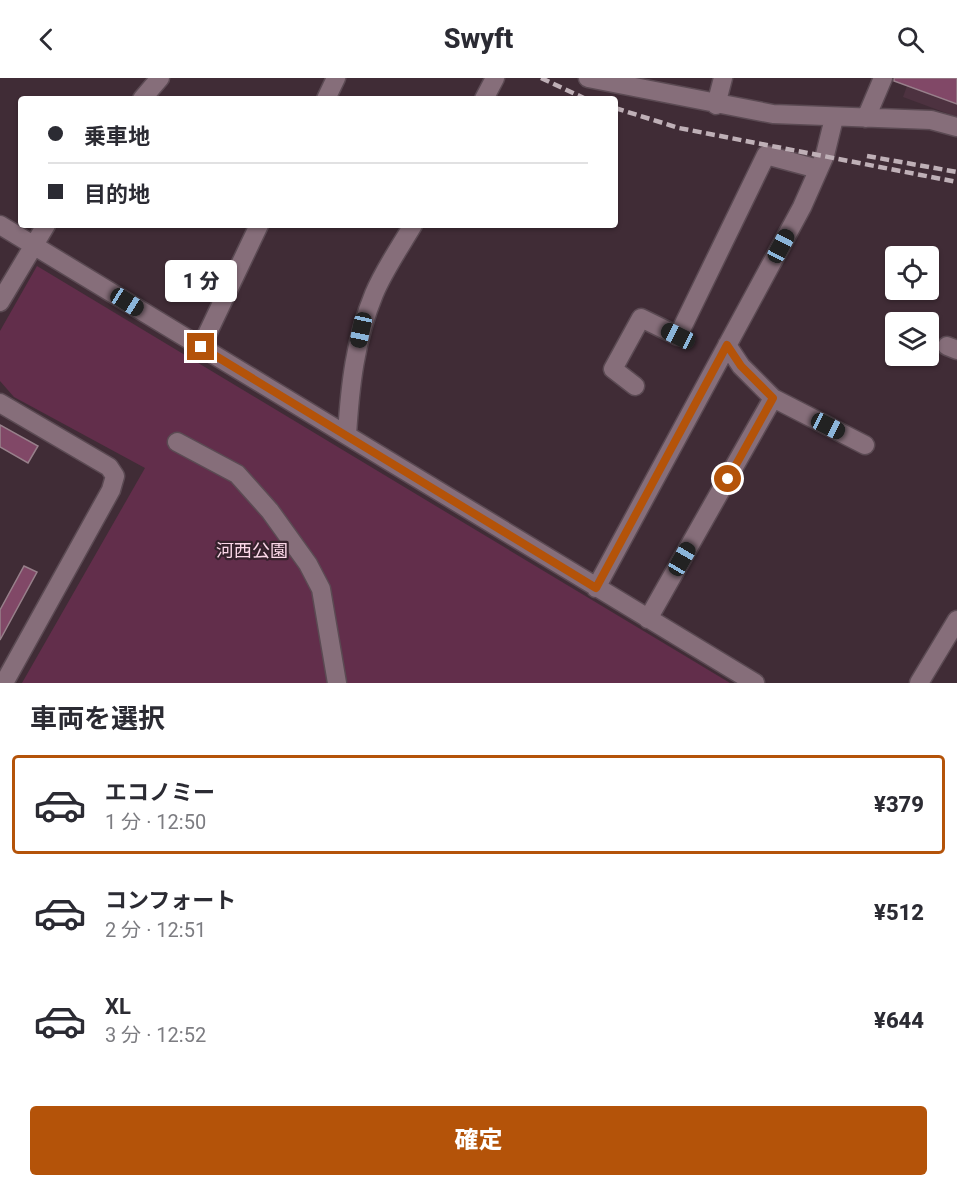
<!DOCTYPE html>
<html lang="ja">
<meta charset="utf-8">
<style>
:root{--surface:#fff;--page:#f2f2f3;--text:#2b2b33;--muted:#7c7c81;--line:#e1e1e2;--accent:#b45309}
body{margin:0;font-family:Roboto,"Noto Sans JP",sans-serif;background:var(--page);color:var(--text);height:100vh;display:flex;flex-direction:column;font-size:22px;white-space:nowrap}
*{box-sizing:border-box;margin:0}
p{font-size:20px;color:var(--muted)}
.icon{flex:none;width:33px;height:33px;fill:none;stroke:currentColor;stroke-width:2;stroke-linecap:round;stroke-linejoin:round}
.map{position:relative;height:605px;overflow:hidden}
.drawer{display:flex;flex-direction:column;background:var(--surface);flex:1}
.drawer>*{flex:none}
.guide{position:absolute;left:18px;top:18px;width:600px;height:132px;border-radius:6px;box-shadow:0 2px 4px #0004;display:grid;align-content:center;height:132px;padding:0 30px;background:var(--surface)}
.buttons{position:absolute;left:885px;top:168px;display:grid;gap:12px}
.buttons a{display:grid;place-items:center;width:54px;height:54px;border-radius:6px;background:var(--surface);box-shadow:0 2px 4px #0004;font-size:30px}
.end{position:absolute;width:27px;height:27px;margin:-14px;border:8px solid #b45309;background:#fff;box-shadow:0 0 0 3px #fff}
.from{border-radius:50%}
.bubble{position:absolute;height:42px;border-radius:6px;background:var(--surface);box-shadow:0 2px 4px #0004;font-size:20px;font-weight:800;line-height:42px;text-align:center}
.car{position:absolute;width:18px;height:36px;margin:-18px -9px;border-radius:8px;box-shadow:0 0 4px 2px #0007;background:linear-gradient(#222 24%,#8ab4d8 0 40%,#222 0 76%,#8ab4d8 0 86%,#222 0)}
.guide b{display:flex;align-items:center;gap:21px;height:57px;font-size:22px}
.guide b+b{border-top:2px solid var(--line)}
.guide i{width:15px;height:15px;background:var(--text)}
ul{padding:0;list-style:none}
li{display:flex;align-items:center;gap:18px;height:99px;margin:0 12px 9px;padding:0 18px;border:3px solid transparent;border-radius:6px}
li div{flex:1}
li b{display:block;font-size:22px}
li em{font-style:normal;font-weight:800}
li.on{border-color:var(--accent)}
li>.icon{width:54px;height:54px;stroke-width:1.5}
h2{padding:0 30px;font-size:27px;line-height:72px}
.action{display:flex;gap:12px;margin-top:auto;padding:12px 30px}
.action a{flex:1;height:69px;border-radius:6px;background:var(--accent);color:#fff;font-size:24px;font-weight:800;line-height:69px;text-align:center}
header{display:flex;justify-content:space-between;align-items:center;height:78px;padding:0 30px;background:var(--surface);font-size:27px;font-weight:800}
.map>svg:first-child{display:block}
.built{fill:#4d3240}
.green{fill:#622e4b}
.building{fill:#814867;stroke:#98808b;stroke-width:1.5}
.lines{fill:none;stroke-linecap:round;stroke-linejoin:round}
.minor-casing{stroke:#5b4a53;stroke-width:21}
.minor{stroke:#866e7a;stroke-width:18}
.rail{stroke:#bfb0b7;stroke-width:4.5;stroke-dasharray:9 4.5;stroke-linecap:butt}
.route{stroke:#b45309;stroke-width:8}
.labels{text-anchor:middle;dominant-baseline:central;stroke-width:4.5;stroke-linejoin:round;paint-order:stroke}
.park-label{font-size:18px;fill:#fbd7e8;stroke:#35222c}
</style>
<header><svg class="icon" aria-label="back" viewBox="0 0 24 24"><path d="M15 5l-7 7 7 7"/></svg>Swyft<svg class="icon" aria-label="search" viewBox="0 0 24 24"><circle cx="10" cy="10" r="6"/><path d="M15 15l6 6"/></svg></header>
<div class="map">
<svg width="957" height="605" viewBox="0 0 957 605">
<rect width="100%" height="100%" fill="#402c36"/>
<!-- built -->
<path class="built" d="M910,0H957V39L903,19Z"/>
<!-- green -->
<path class="green" d="M37,188L730,605H22L145,390L14,319L0,303V253Z"/>
<!-- building -->
<path class="building" d="M894,0H957V26L894,3Z
M0,347L38,368L28,385L0,369Z
M24,488L37,494L0,562V532Z"/>
<g class="lines">
<defs>
<path id="minor" d="M588,0L773,36L931,42L957,49
M142,21L160,0
M326,21L336,0
M484,21L495,0
M716,27L723,0
M866,40L883,0
M0,147L755,605
M0,224L46,147
M727,267L741,288L773,320L865,367
M947,268L957,272
M201,269L259,147
M635,308L613,291L641,240L678,258L766,77L818,91
M0,325L109,389L115,398L111,412L4,605
M347,357C350,308 355,262 374,216C384,192 400,169 413,147
M177,364L237,396L270,433L308,486L321,511L337,605
M596,510L802,129L825,77L834,40
M648,541L773,320
M919,605L957,542"/>
</defs>
<!-- minor casing -->
<use href="#minor" class="minor-casing"/>
<!-- minor -->
<use href="#minor" class="minor"/>
<!-- rail -->
<path class="rail" d="M541,0L586,21
M615,30L679,50L957,104
M867,78L957,94"/>
</g>
<g class="lines">
<!-- route -->
<path class="route" d="M201,269L596,510L727,267L741,288L773,320L728,401"/>
</g>
<g class="labels">
<!-- park labels -->
<g class="park-label">
<text x="252" y="472">河西公園</text>
</g>
</g>
</svg>
<div class="buttons">
<a><svg class="icon" aria-label="locate" viewBox="0 0 24 24"><circle cx="12" cy="12" r="6"/><path d="M12 2v4M12 18v4M2 12h4M18 12h4"/></svg></a>
<a><svg class="icon" aria-label="layers" viewBox="0 0 24 24"><path d="M12 4l9 5-9 5-9-5zM3 14l9 5 9-5"/></svg></a>
</div>
<i class="end from" style="left:728px;top:401px"></i>
<i class="end" style="left:201px;top:269px"></i>
<div class="bubble" style="left:165px;top:182px;width:72px">1 分</div>
<i class="car" style="left:781px;top:168px;rotate:28deg"></i>
<i class="car" style="left:127px;top:224px;rotate:122deg"></i>
<i class="car" style="left:361px;top:252px;rotate:192deg"></i>
<i class="car" style="left:678px;top:258px;rotate:296deg"></i>
<i class="car" style="left:828px;top:348px;rotate:117deg"></i>
<i class="car" style="left:682px;top:481px;rotate:30deg"></i>
<div class="guide">
<b><i class="from"></i>乗車地</b>
<b><i></i>目的地</b>
</div>
</div>
<section class="drawer">
<h2>車両を選択</h2>
<ul>
<li class="on"><svg class="icon" aria-label="car" viewBox="0 0 24 24"><path d="M5 17H2v-5l4-1 3-4h7l3 4 3 1v5h-3M9 17h6M6 11h13"/><circle cx="7" cy="17" r="2"/><circle cx="17" cy="17" r="2"/></svg><div><b>エコノミー</b><p>1 分 · 12:50</p></div><em>¥379</em></li>
<li><svg class="icon" aria-label="car" viewBox="0 0 24 24"><path d="M5 17H2v-5l4-1 3-4h7l3 4 3 1v5h-3M9 17h6M6 11h13"/><circle cx="7" cy="17" r="2"/><circle cx="17" cy="17" r="2"/></svg><div><b>コンフォート</b><p>2 分 · 12:51</p></div><em>¥512</em></li>
<li><svg class="icon" aria-label="car" viewBox="0 0 24 24"><path d="M5 17H2v-5l4-1 3-4h7l3 4 3 1v5h-3M9 17h6M6 11h13"/><circle cx="7" cy="17" r="2"/><circle cx="17" cy="17" r="2"/></svg><div><b>XL</b><p>3 分 · 12:52</p></div><em>¥644</em></li>
</ul>
<div class="action"><a>確定</a></div>
</section>
